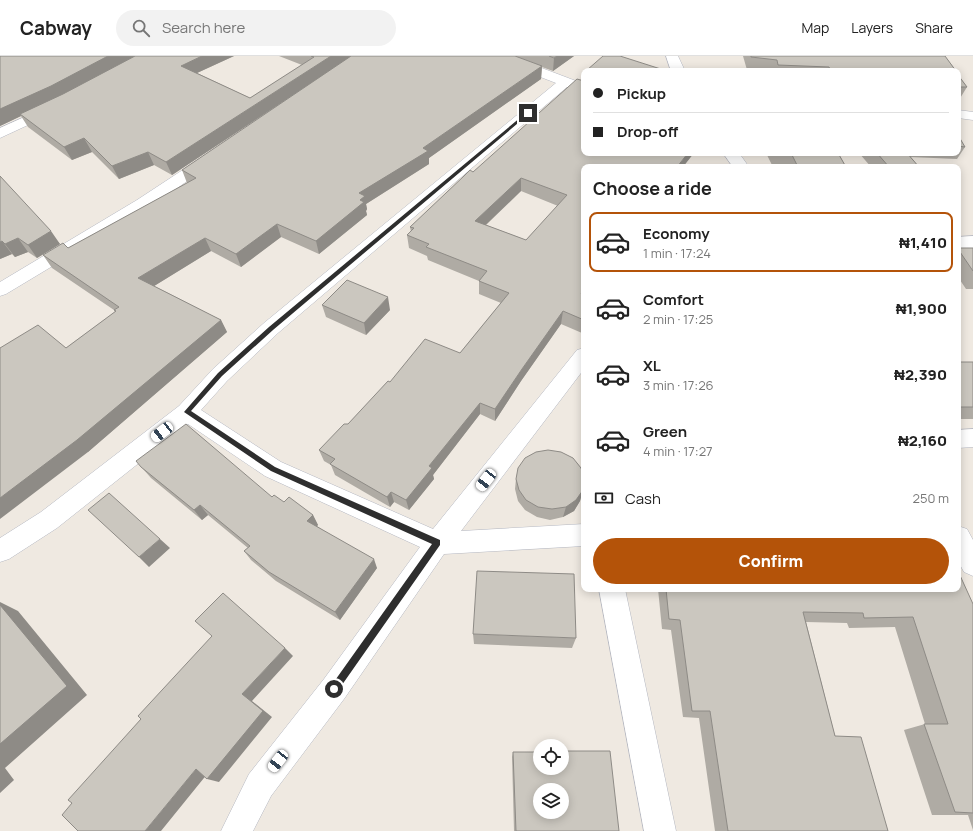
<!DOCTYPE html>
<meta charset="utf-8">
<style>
:root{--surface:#fff;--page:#f2f2f2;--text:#222;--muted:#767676;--line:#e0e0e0;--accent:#b45309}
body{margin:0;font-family:Manrope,sans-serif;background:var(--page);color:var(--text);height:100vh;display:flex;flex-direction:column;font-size:15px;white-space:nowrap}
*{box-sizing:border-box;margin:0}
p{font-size:13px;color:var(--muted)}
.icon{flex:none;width:22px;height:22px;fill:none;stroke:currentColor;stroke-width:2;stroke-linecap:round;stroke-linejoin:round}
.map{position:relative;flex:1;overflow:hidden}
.side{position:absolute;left:581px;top:108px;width:380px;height:428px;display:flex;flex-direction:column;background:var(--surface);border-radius:8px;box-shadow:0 2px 10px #0003}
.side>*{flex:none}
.guide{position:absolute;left:581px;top:12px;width:380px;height:88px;border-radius:8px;box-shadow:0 2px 10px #0003;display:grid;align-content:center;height:88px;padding:0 12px;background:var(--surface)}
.buttons{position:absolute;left:533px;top:683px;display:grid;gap:8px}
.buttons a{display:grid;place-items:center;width:36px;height:36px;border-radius:50%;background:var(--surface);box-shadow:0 2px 10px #0003;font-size:20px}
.end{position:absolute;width:18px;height:18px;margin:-9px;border:5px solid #2e2e2e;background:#fff;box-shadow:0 0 0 2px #fff}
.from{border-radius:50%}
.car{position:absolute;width:12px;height:24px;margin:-12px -6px;border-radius:5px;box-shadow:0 0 3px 1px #0007;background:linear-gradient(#fff 24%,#345 0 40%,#fff 0 76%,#345 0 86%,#fff 0)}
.guide b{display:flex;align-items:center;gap:14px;height:38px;font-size:15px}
.guide b+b{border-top:1px solid var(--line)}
.guide i{width:10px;height:10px;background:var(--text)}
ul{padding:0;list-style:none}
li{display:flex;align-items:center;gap:12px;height:60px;margin:0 8px 6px;padding:0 4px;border:2px solid transparent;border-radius:8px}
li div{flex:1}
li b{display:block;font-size:15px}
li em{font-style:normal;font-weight:800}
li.current{border-color:var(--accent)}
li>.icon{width:36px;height:36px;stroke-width:1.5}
h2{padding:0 12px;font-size:18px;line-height:48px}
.pay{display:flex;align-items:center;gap:10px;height:44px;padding:0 12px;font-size:15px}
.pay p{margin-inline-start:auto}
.action{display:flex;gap:8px;margin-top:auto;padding:8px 12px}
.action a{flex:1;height:46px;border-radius:24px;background:var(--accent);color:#fff;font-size:16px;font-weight:800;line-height:46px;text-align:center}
header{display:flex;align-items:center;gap:24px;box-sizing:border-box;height:56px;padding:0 20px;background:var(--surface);border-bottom:1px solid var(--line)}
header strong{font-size:19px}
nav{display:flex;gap:22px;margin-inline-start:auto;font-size:14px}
.search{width:280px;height:36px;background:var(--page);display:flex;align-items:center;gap:10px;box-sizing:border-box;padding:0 14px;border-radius:22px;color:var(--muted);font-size:15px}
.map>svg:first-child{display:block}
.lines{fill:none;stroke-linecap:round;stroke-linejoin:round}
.minor-casing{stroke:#b4b7c1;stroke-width:1}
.minor{fill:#fff;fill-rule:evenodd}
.wall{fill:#afaba4;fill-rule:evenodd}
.shaded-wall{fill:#8e8b86}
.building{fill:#cbc7bf;stroke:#8e8b86;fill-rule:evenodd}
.route{fill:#2e2e2e}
</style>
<header>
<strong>Cabway</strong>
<div class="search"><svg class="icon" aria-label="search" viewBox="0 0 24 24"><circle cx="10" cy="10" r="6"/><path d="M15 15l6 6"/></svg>Search here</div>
<nav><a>Map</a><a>Layers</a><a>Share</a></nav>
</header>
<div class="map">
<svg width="973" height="775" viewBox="0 0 973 775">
<rect width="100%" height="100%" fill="#efe9e1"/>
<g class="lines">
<defs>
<path id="minor" d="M492,0H510L584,28V37L567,31L278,277L227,325L201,354L281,406L433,473L577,294L584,292V313L461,475L584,468V490L444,498L344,643L271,740L253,775H221L249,718L324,623L420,491L265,420L188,368L57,472L9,503L0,506V482L41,456L179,350L213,313L264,267L556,27L494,3Z
M666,0H678L685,15H671Z
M51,49L56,50L58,53L56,56L0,82V72Z
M958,54L973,56V64L958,62Z
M723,97H739L749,111H733Z
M209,98L214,100L217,103L214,106L149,152L6,238L0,240V226L137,144L204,100Z
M973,180V192L958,193V181Z
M973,373V391L958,392V374Z
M958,470L967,473L973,484V520L964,516L958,505Z
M599,533H625L676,775H644Z"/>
</defs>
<!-- minor casing -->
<use href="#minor" class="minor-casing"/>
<!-- minor -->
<use href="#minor" class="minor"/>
</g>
<!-- wall -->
<path class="wall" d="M0,0H234L197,17L250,42L302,9L279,0H574L553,15L542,11L541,23L429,102V108L366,148L367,153L366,155L367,159L319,198L281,181L241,211L211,195L154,230L221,264L227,276L88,396L66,292L115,256L114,254L52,212L43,199L68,192L187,127L182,114L298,36L172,119L154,109L119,123L92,96L72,104L28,71L21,60L0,70Z
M743,0H945L956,15H761L747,14Z
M958,19L967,31L959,44H958Z
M958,79L965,91L957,103L910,101L919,111H871L859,97H958Z
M766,97H838L846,111H773Z
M584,111V274L582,277L561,268L521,325L495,365L480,358L433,419L434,423L409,454L394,446L390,451L335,419L331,409L324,405L319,394L348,368L390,326L460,297L501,247L479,238V225L428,204L427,200L409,192L407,179L411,176L410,171L473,116ZM521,135L558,150L526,184L486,169Z
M0,120L60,188L37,202L28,196L15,201L12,198L0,203Z
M958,192H973V233H966L958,221Z
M322,249L390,254L366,279L326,261Z
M958,306H973V363H958Z
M136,405L272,441L313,459L318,469L317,470L377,512L340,564L276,525L251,504L244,495L248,492L208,459L202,464L151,422Z
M516,423L583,434L580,445L574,455L563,461L550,464L537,461L525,454L518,445L515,433Z
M658,533H958L973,548V774L968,759H932L904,674L925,668L895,571L849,572L847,567L806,566L835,680L888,775H715L699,662L683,661L671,574L662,573Z
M473,578L576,582L572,592L474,588Z
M513,696L619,775H514L512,701Z"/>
<!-- shaded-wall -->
<path class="shaded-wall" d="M108,0H138L58,43L20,58L21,60L0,70V53Z
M202,0H234L186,22L181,10Z
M331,0H352L172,119L166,106Z
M557,0H574L553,15L554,2Z
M542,10L541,23L429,102V108L366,148L367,153L366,155L367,159L319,198L316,185L359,137L423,92Z
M84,82L92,96L72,104L64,91Z
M148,96L154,109L119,123L112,110Z
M688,97H694L683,111H677Z
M521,122V135L476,178L475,165Z
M277,168L281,181L241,211L236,198Z
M51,175L60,188L37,202L28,189Z
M18,182L28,196L15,201L5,188Z
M205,182L211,195L146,235L138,222Z
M2,185L12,198L0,203V186Z
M388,241L390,254L366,279L364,267Z
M563,255L561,268L521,325L495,365V353L522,313Z
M221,264L227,276L88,396L0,463V442Z
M584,264V274L582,277Z
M480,347V358L433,419L434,423L409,454L406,444L429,410Z
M583,434L580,445L574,455L563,461L566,451Z
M391,436L394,446L390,451L387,441Z
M200,449L208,459L202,464L194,454Z
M313,459L318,469L312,475L307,465Z
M160,483L170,492L149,511L139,501Z
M374,503L377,512L340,564L335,556Z
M0,546L18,555L87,639L5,712L14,724L0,737Z
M285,592L293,600L252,645L272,661L219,726L207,723L242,638Z
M196,713L208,717L161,775H145Z"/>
<!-- building -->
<path class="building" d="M0,0H108L51,30L0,53Z
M135,0H202L181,10L250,42L314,1L311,0H331L166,106L148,96L112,110L84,82L64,91L20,58L63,38Z
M351,0H515L542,10L423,92L428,95L359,137L365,140L360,144L364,146L316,185L277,168L236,198L205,182L138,222L221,264L77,384L0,442V292L38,269L66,292L116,255L114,254L119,251L43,199L63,187L68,192L196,122L182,114Z
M549,0H557L554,2Z
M603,0H620L667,15H587V14Z
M751,0H945L956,15H831L829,11L778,9L777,4L751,1Z
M958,19L967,31H958Z
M577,23L584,25V97H688L677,111H584V234L581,238H584V264L563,255L522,313L495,353L480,347L429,410L432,412L406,444L391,436L387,441L330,408L335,403L319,394L344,368H348L388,325L390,326L425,283L460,297L509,237L479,225L487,215L426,191L429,188L407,179L414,172L410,171L464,120L470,114L473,116ZM521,122L567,139L526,184L475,165Z
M958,79L965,91L958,90Z
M778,97H838L846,111H798L792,99H779Z
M877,97H907L919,111H889Z
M0,120L51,175L28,189L18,182L5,188L2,185L0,186Z
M958,192H973V215L958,193Z
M347,224L388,241L364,267L322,249Z
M958,306H973V351H958Z
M186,368L272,441L274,439L284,446L289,441L313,459L307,465L374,503L335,556L269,516L244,495L250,490L200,449L194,454L141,411L136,405Z
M548,394L561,396L573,402L581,412L584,421L583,434L576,444L566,451L552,453L538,451L526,444L519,434L516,423L518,412L525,402L536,396Z
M109,437L160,483L139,501L88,454Z
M477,515L574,518L576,582L473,578Z
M958,515L973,548V757L955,756L924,668H948L913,561L864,562L863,557L803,556L835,680L861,681L888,775H728L710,655H692L680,564L669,563L666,533H958Z
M223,537L285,592L242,638L263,655L207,723L196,713L145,775H78L62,759L72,747L68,744L141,663L138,660L212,580L195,565Z
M0,549L67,630L0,688Z
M562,695H610L619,775H516L513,696H540V712H562ZM540,734H562V756H540Z"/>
<!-- route -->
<path class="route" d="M527,56L530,57L273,274L222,320L191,355L275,411L440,484V489L337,636L334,637L331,636L330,633L331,630L432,488L271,415L184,356L218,317L269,271Z"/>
</svg>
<div class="buttons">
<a><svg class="icon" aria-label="locate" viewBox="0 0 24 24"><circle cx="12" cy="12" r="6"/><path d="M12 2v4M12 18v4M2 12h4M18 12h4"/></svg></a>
<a><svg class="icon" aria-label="layers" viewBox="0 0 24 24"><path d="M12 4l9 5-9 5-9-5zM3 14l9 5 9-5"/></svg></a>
</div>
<i class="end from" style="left:334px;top:633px"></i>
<i class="end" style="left:528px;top:57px"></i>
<i class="car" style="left:162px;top:376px;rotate:232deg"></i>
<i class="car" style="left:486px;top:424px;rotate:218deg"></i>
<i class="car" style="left:278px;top:705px;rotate:218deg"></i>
<div class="guide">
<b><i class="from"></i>Pickup</b>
<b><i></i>Drop-off</b>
</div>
<section class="side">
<h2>Choose a ride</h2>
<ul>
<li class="current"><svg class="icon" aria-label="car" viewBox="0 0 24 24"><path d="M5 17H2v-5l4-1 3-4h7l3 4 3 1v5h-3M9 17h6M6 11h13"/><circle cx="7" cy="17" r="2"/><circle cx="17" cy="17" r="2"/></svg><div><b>Economy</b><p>1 min · 17:24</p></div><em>₦1,410</em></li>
<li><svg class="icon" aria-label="car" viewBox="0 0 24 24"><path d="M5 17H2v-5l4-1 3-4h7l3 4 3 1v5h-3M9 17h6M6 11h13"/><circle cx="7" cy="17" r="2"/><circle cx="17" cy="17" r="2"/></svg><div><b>Comfort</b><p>2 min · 17:25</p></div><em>₦1,900</em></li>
<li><svg class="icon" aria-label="car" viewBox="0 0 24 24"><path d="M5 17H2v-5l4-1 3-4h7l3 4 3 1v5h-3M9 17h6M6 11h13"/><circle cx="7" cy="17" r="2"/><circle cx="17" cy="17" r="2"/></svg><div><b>XL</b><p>3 min · 17:26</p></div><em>₦2,390</em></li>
<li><svg class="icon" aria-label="car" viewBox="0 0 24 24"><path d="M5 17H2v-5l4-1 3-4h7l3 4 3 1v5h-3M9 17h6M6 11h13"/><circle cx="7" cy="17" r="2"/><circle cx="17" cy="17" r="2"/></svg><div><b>Green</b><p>4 min · 17:27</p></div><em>₦2,160</em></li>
</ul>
<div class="pay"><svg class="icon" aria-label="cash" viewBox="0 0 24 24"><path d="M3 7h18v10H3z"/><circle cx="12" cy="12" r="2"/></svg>Cash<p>250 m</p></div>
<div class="action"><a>Confirm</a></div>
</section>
</div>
